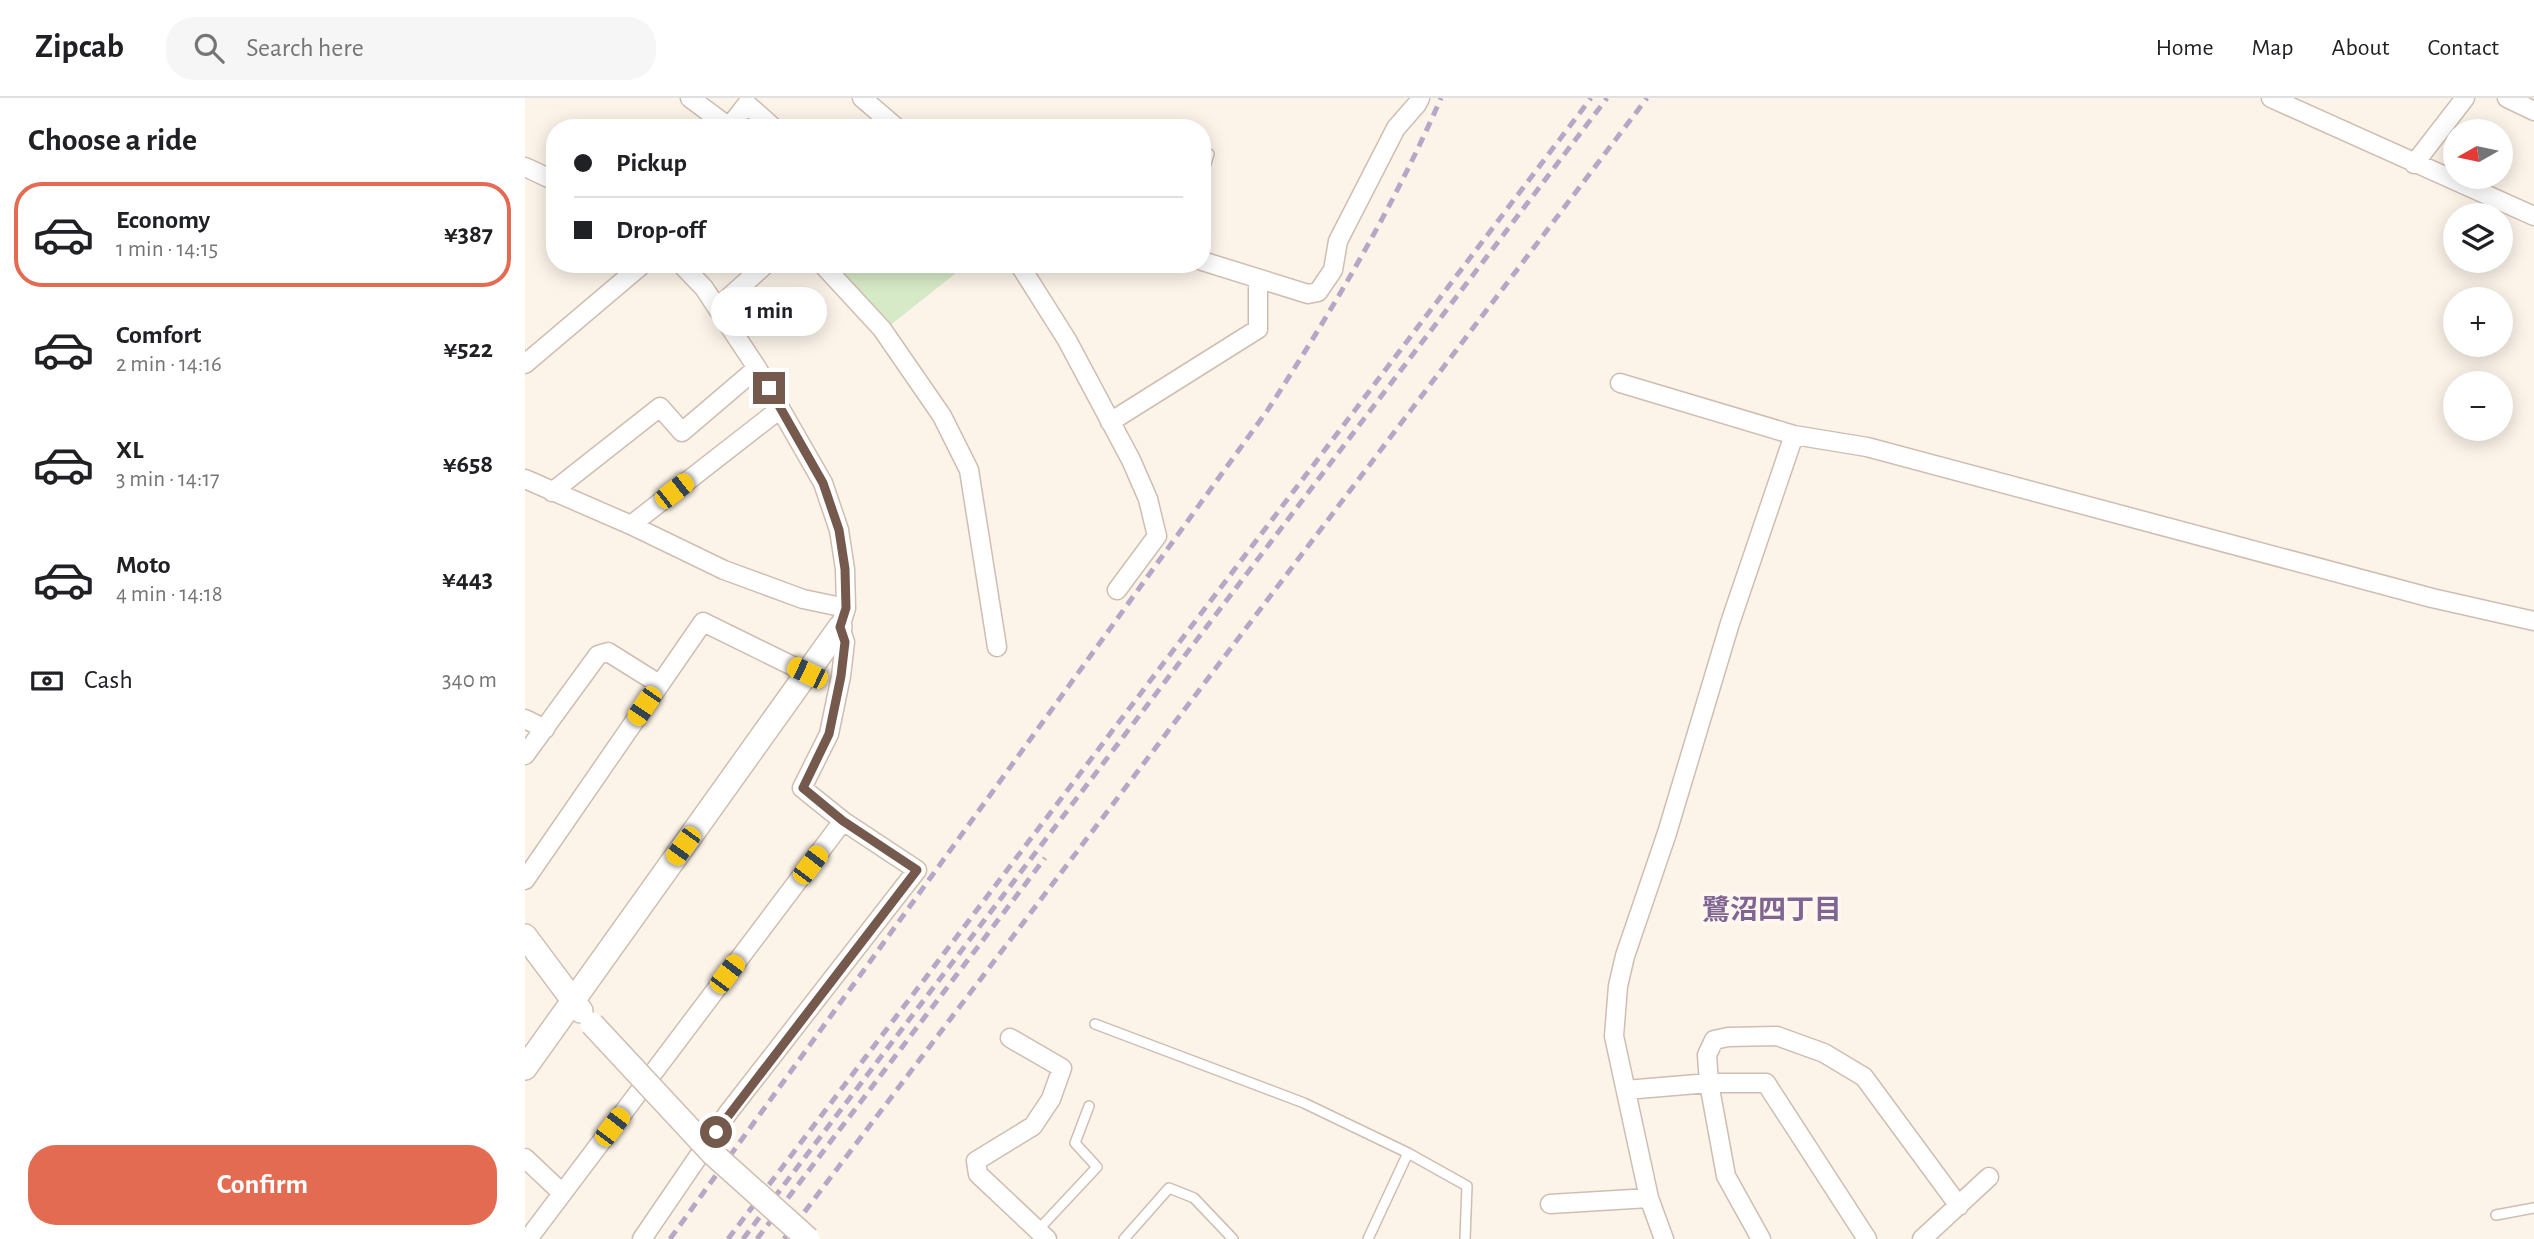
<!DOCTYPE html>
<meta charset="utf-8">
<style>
:root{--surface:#fff;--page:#f6f6f6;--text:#202124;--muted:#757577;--line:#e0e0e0;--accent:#e26b52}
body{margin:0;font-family:"Alegreya Sans","Noto Sans JP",sans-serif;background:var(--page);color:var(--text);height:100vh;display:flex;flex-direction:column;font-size:26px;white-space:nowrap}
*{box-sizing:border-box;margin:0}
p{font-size:23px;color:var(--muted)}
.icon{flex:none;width:38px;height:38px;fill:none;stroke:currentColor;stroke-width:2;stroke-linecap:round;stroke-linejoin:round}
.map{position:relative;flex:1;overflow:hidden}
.details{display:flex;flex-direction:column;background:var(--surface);width:525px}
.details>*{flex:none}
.hud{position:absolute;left:21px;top:21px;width:665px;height:154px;border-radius:28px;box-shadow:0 4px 18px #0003;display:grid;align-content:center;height:154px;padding:0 28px;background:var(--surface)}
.needle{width:46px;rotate:261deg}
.controls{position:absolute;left:1918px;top:21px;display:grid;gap:14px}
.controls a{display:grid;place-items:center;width:70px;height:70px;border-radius:50%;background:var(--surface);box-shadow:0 4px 18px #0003;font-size:35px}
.end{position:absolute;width:32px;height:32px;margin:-16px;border:9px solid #76594d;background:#fff;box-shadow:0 0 0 4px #fff}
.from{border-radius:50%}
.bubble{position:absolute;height:49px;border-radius:24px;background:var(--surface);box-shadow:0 4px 18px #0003;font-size:23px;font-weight:700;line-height:49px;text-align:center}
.car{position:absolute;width:21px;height:42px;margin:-21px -10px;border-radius:9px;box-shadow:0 0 5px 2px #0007;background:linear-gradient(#f5c518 24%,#345 0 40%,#f5c518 0 76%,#345 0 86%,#f5c518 0)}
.hud b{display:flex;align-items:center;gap:24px;height:66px;font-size:26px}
.hud b+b{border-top:2px solid var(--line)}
.hud i{width:18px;height:18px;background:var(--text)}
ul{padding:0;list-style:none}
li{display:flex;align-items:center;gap:21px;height:105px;margin:0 14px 10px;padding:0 14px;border:4px solid transparent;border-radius:28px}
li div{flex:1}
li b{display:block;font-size:26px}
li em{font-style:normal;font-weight:700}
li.selected{border-color:var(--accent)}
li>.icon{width:63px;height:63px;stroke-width:1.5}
h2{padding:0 28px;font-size:32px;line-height:84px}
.pay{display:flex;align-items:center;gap:18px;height:77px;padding:0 28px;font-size:26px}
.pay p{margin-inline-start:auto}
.primary-button{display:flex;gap:14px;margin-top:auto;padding:14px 28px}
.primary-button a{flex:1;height:80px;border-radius:28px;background:var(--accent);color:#fff;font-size:28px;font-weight:700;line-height:80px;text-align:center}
header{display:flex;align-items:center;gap:42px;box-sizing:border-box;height:98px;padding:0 35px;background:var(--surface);border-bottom:2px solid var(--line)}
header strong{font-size:33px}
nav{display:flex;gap:38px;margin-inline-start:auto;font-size:24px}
.search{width:490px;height:63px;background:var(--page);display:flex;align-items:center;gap:18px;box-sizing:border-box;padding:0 24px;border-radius:28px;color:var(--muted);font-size:26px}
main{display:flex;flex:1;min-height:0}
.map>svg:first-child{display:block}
.green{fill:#d7eac7}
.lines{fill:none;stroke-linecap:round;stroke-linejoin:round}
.service-casing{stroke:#d0bdb1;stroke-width:12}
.minor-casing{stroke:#d0bdb1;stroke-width:21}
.tertiary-casing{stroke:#d0bdb1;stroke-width:26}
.service{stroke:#fff;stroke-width:9}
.minor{stroke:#fff;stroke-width:18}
.tertiary{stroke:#fff;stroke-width:23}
.rail{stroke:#b6a7c7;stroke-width:5;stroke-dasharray:10 7;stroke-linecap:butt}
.tertiary-bridge-casing{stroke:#d0bdb1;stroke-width:26;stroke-linecap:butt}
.tertiary-bridge{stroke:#fff;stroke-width:23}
.route{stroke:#76594d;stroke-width:9}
.labels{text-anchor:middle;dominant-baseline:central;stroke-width:7;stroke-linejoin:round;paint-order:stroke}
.neighbourhood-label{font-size:28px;font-weight:bold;fill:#806592;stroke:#fff8f0}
</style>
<header>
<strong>Zipcab</strong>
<div class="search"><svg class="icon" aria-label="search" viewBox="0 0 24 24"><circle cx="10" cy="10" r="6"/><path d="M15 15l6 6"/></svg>Search here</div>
<nav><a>Home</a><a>Map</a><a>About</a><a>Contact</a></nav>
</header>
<main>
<section class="details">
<h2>Choose a ride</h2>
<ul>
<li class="selected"><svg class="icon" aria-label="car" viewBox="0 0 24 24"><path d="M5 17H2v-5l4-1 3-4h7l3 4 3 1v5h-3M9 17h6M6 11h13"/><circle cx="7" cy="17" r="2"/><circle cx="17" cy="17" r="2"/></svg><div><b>Economy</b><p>1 min · 14:15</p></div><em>¥387</em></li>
<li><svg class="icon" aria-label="car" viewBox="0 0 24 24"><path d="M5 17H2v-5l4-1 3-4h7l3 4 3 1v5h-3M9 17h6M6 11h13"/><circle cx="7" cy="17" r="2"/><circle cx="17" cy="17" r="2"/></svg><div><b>Comfort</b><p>2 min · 14:16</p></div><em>¥522</em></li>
<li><svg class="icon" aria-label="car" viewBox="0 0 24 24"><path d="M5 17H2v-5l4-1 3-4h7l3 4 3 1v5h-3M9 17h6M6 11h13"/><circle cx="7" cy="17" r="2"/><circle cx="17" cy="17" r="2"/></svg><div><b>XL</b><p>3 min · 14:17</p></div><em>¥658</em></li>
<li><svg class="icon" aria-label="car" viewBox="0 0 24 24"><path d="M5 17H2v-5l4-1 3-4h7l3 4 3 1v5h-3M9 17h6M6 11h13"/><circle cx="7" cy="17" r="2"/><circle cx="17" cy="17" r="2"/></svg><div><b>Moto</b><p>4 min · 14:18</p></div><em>¥443</em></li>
</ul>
<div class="pay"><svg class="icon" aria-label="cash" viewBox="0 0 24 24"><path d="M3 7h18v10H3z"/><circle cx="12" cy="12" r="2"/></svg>Cash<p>340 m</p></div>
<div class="primary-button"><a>Confirm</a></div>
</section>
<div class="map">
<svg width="2009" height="1141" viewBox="0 0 2009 1141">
<rect width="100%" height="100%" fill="#fcf4e9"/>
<!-- green -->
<path class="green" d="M309,166H433L436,171L363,229Z"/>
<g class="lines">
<defs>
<path id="service" d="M677,78L684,56
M570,926L779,1005L883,1055L942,1088L940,1141
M1971,1117L2009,1110
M513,1132L572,1069L550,1045L564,1008
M599,1141L644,1090L669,1100L708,1141
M843,1141L883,1055"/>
<path id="minor" d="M165,0L204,29L222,6L249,30
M337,0L372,30
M1746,0L2009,118
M1982,0L2009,13
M1889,66L1940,0
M0,69L30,83
M677,163L783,196L793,194L808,172L813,143L871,30L892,6L895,0
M297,166L357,231L417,318L444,372L472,549
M494,166L542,242L606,362L623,401L632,438L592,492
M192,210L241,166
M0,266L118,166
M1095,285L1269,337L1342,349L1907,500L2009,523
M585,324L733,231V182
M0,381L106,427L199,472L278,501L321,510
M27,394L135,309L157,334L232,270
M106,427L255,311
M0,621L20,631
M0,657L73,557L83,554L134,586
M0,782L178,524L282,575
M485,940L537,970L526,1001L508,1028L451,1063L453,1076L522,1141
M1101,992L1184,985H1241L1342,1141
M0,1060L37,1095
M1025,1106L1124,1100
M3,1141L318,723
M117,1141L203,1015L392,772L318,723L277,690L304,636L316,578L320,544L315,529L321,510L320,471L314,432L298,385L232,270L179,190L156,166
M1139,1141L1124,1100L1089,938L1093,888L1100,858L1142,735L1205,525L1269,337
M1236,1141L1201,1078L1184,985L1182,957L1189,942L1203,939L1252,938L1299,955L1339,979L1434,1108
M1397,1141L1464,1079"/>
<path id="tertiary" d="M0,838L56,913
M0,970L315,529"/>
</defs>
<!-- service casing -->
<use href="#service" class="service-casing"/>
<!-- minor casing -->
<use href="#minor" class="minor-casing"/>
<!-- tertiary casing -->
<use href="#tertiary" class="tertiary-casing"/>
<!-- service -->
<use href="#service" class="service"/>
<!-- minor -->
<use href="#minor" class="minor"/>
<!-- tertiary -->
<use href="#tertiary" class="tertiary"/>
<!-- rail -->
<path class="rail" d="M145,1141L742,313C807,213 868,110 916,0
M203,1141L1066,0
M218,1141L1082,0
M232,1141L520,760
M259,1141L1122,0"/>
<defs>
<path id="tertiary-bridge" d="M67,926L187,1055L283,1141"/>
</defs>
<!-- tertiary-bridge casing -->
<use href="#tertiary-bridge" class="tertiary-bridge-casing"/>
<!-- tertiary-bridge -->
<use href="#tertiary-bridge" class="tertiary-bridge"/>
</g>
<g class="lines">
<!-- route -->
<path class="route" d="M191,1034L392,772L318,723L278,690L304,636L316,578L320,544L315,529L321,510L320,471L314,432L298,385L244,290"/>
</g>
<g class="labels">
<!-- neighbourhood labels -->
<g class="neighbourhood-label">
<text x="1247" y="813">鷺沼四丁目</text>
</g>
</g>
</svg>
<div class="controls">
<a><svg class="needle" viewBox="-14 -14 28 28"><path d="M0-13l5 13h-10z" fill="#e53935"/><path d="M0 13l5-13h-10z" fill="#757577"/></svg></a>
<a><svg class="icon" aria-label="layers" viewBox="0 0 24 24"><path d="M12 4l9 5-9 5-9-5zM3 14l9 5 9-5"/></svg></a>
<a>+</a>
<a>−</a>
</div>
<i class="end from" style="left:191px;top:1034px"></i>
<i class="end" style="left:244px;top:290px"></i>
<div class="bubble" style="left:186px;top:189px;width:116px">1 min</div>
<i class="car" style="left:149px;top:393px;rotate:52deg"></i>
<i class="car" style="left:282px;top:575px;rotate:296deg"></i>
<i class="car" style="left:119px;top:608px;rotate:214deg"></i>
<i class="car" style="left:158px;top:748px;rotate:216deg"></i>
<i class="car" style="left:285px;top:767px;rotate:37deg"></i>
<i class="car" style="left:202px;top:876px;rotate:37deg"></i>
<i class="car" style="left:87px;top:1029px;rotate:37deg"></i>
<div class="hud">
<b><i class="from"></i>Pickup</b>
<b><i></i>Drop-off</b>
</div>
</div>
</main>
